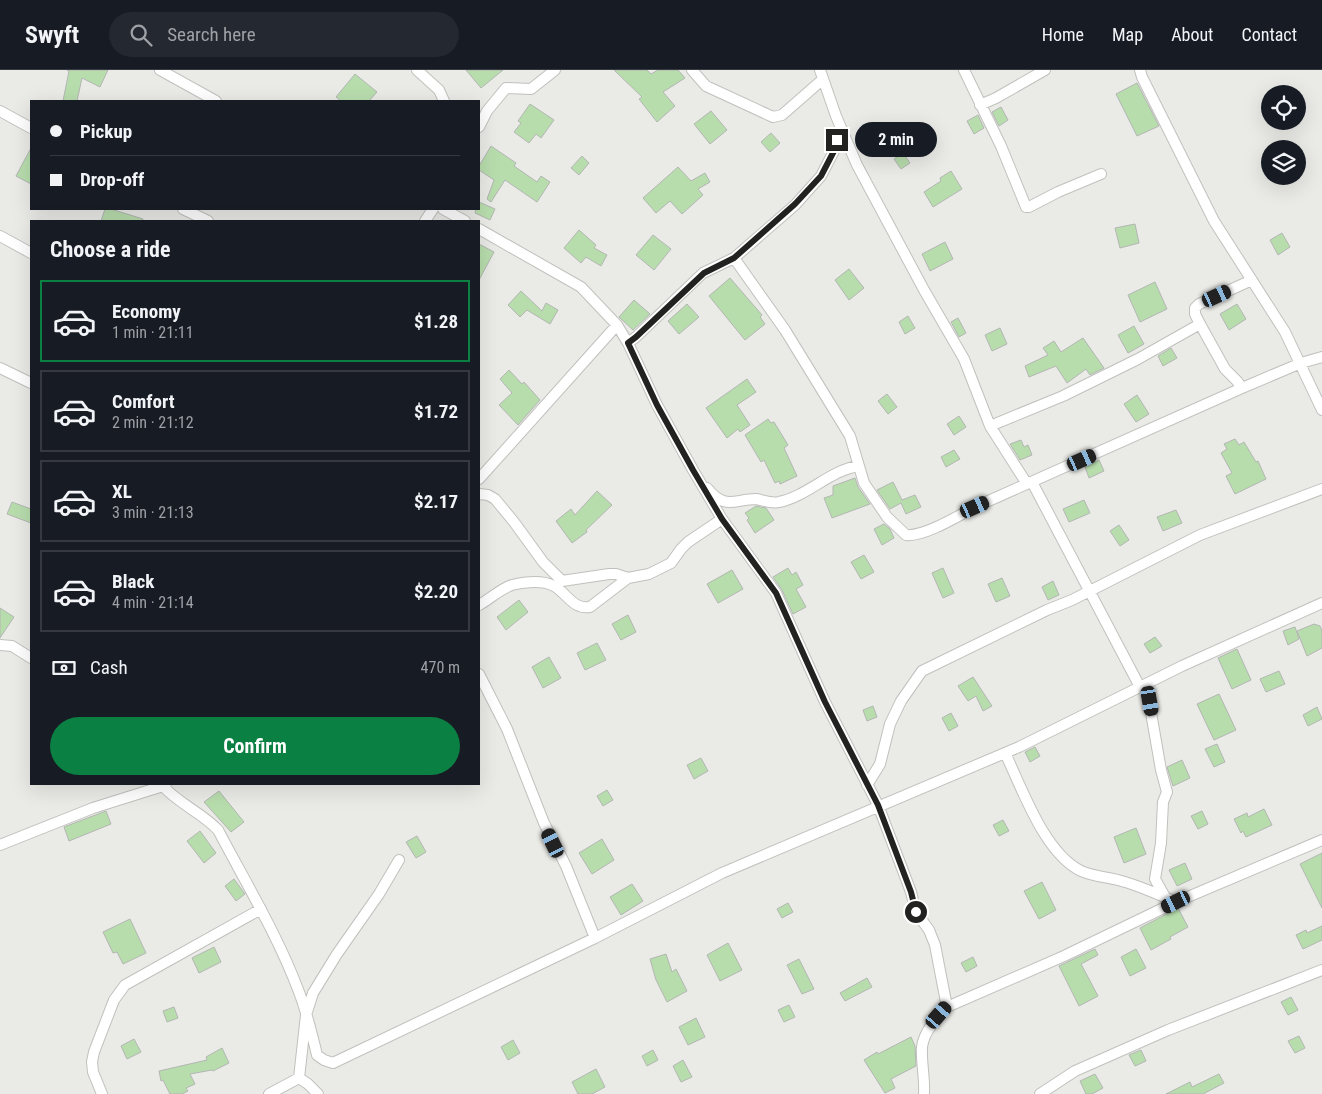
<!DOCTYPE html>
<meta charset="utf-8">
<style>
:root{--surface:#171b24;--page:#242831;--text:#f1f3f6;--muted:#9ea1a6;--line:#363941;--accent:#0b8043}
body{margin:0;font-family:"Roboto Condensed",sans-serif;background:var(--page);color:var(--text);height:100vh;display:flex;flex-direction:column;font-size:19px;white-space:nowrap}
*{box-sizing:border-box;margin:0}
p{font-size:16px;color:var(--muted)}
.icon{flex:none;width:28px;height:28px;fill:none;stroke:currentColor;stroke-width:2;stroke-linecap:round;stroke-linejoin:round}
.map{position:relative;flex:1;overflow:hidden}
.side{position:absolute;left:30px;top:150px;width:450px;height:565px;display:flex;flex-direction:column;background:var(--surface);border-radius:0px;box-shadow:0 5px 20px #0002}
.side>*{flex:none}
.banner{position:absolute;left:30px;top:30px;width:450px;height:110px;border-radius:0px;box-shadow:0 5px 20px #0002;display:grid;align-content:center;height:110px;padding:0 20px;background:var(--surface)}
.fabs{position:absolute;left:1261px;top:15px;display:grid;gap:10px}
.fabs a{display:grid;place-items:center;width:45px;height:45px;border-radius:50%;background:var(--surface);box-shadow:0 5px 20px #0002;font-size:25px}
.end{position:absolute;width:22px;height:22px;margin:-11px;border:6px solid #222220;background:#fff;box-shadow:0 0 0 2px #fff}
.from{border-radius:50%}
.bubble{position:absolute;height:35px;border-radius:18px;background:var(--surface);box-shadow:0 5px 20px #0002;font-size:16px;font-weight:700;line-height:35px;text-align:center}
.car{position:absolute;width:15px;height:30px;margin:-15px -8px;border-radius:6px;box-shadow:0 0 4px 1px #0007;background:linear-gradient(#222 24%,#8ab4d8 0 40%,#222 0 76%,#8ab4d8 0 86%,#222 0)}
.banner b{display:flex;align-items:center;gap:18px;height:48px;font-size:19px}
.banner b+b{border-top:1px solid var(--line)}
.banner i{width:12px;height:12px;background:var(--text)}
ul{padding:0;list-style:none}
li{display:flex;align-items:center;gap:15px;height:82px;margin:0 10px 8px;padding:0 10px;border:2px solid var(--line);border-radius:0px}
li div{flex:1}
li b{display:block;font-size:19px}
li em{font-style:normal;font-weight:700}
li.selected{border-color:var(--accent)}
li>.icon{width:45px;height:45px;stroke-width:1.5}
h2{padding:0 20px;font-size:22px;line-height:60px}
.pay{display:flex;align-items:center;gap:12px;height:55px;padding:0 20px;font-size:19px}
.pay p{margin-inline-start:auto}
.button{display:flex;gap:10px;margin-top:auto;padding:10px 20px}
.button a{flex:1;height:58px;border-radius:30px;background:var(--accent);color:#fff;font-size:20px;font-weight:700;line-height:58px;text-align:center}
header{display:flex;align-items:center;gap:30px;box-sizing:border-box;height:70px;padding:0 25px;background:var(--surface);border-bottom:1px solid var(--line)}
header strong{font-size:24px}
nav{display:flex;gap:28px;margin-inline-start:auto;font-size:18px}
.search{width:350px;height:45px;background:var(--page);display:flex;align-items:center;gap:12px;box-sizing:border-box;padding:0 18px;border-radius:28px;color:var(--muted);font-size:19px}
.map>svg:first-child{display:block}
.building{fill:#b8ddad;stroke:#b3b6b3}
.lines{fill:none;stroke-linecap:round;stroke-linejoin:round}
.street-casing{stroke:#c0c1bd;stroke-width:12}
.street{stroke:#fff;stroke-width:10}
.route{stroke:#222220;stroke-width:6}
</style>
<header>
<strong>Swyft</strong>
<div class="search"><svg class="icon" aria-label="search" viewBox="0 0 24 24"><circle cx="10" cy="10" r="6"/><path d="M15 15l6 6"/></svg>Search here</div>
<nav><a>Home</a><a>Map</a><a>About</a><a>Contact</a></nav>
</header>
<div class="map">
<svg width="1322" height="1024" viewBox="0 0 1322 1024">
<rect width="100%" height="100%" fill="#eaebe7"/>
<!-- building -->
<path class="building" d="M67,0H108L100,17L82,8L77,31H63L69,1Z
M466,0H503L481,18Z
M614,0H647L651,4L658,0H678L685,8L663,22L675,36L657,52L639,29L642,27Z
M355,4L377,22L369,31H341L336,27Z
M1137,13L1159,56L1137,66L1116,24Z
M530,34L554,50L541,68L536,64L529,73L514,62L521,53L518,51Z
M1001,37L1008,50L999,56L992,42Z
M711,41L727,60L710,74L694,54Z
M978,45L984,58L974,64L967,51Z
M771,63L780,73L770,82L761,72Z
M491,76L516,93L514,96L537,112L541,106L550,112L537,132L505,110L491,132L487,129L494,110L479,100V96Z
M31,78V114L16,106Z
M903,83L910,93L901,99L894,89Z
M582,86L589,93L579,105L571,98Z
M678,97L691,111L705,103L710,112L698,119L703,125L682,144L670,131L656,143L643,128Z
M951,101L962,119L933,137L924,122L941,111L940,108Z
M479,132L495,139L490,150L475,143L476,139H479Z
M105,139H111L143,149V151H101Z
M1135,154L1139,173L1120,178L1115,158Z
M579,160L596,175L594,178L607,185L601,196L586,187L581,193L564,178Z
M1282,163L1290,177L1278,185L1270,170Z
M653,165L671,179L654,200L636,185Z
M945,172L953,189L930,201L922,184Z
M479,174L494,182L479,210Z
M849,199L864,218L849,230L835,210Z
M730,208L762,245L760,247L765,254L745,270L709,226Z
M1155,212L1167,239L1140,252L1128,225Z
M521,221L542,241L546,233L558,240L550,254L527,240L520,247L508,235Z
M634,230L650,244L633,260L619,247Z
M687,234L699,247L679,264L668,251Z
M1237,234L1246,249L1229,260L1220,244Z
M908,246L915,258L905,264L899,252Z
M958,248L966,263L959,267L951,252Z
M1134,256L1144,274L1128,283L1118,265Z
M1000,258L1007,274L992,281L985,265Z
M1083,268L1104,298L1090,305L1086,299L1067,313L1056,296L1029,307L1025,296L1048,285L1043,278L1054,271L1061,282Z
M1171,278L1177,288L1163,296L1158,286Z
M509,300L522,314L524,312L540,330L518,355L499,335L512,323L500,309Z
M747,309L756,322L737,335L750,355L740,362L738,359L727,368L706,338Z
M887,324L897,337L888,344L878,331Z
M1137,325L1149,344L1136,352L1124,334Z
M959,346L966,357L954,365L947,354Z
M768,349L771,353L774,352L788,375L784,378L797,406L780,414L779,411L775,413L764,390L761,392L745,365Z
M1235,369L1239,375L1244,372L1256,392L1258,391L1266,409L1235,424L1226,406L1232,403L1221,383L1227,379L1224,374Z
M1021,370L1024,377L1028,375L1032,385L1020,390L1010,374Z
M954,380L960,389L946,397L941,387Z
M1099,390L1104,401L1089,408L1085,397Z
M855,408L858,417L870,434L832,448L824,428L833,425V416Z
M893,412L902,430L915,425L921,437L906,444L901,433L890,439L877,420Z
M597,421L612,435L586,460L587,462L572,473L556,451L571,439L575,445Z
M1084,430L1090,443L1069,452L1063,439Z
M12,432L31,439V453L7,444Z
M756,436L766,438L774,450L755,463L747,450L749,448L745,443Z
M1176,440L1182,453L1163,461L1157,447Z
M884,454L890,459L894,468L882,475L874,459Z
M1119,455L1129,470L1120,476L1110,461Z
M864,485L874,502L861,509L851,492Z
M788,498L792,505L796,502L803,515L796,519L806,537L793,544L782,520L773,507Z
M943,498L954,523L943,528L932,503Z
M732,500L743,519L718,533L707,514Z
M1002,508L1010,526L996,532L988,514Z
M1053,511L1059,525L1048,530L1042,517Z
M519,530L528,542L506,560L497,547Z
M0,538L14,547L0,568Z
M628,545L636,562L621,570L612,554Z
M1314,554L1320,556L1322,561V578L1307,586L1297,561Z
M1295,557L1299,569L1288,575L1283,561Z
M1155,567L1162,576L1150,583L1144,574Z
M597,573L606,590L585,600L577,583Z
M1237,579L1251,610L1232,619L1218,588Z
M549,587L561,608L543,618L532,597Z
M1279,601L1285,614L1266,622L1260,609Z
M973,607L992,636L983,641L976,626L968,631L958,616Z
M1219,624L1236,660L1214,670L1197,634Z
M873,636L877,647L867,651L863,640Z
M1317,637L1322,649L1308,656L1303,645Z
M951,643L958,656L949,661L942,648Z
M1217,674L1225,692L1214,697L1205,679Z
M1035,677L1040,686L1030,692L1025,682Z
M701,688L708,701L694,709L687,695Z
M1182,690L1190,708L1173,716L1167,697Z
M607,720L613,730L603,736L597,726Z
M219,721L244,752L231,762L204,732Z
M1264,739L1272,755L1246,767L1243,761L1241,763L1234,749L1247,743L1248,747Z
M106,741L111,754L69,771L64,757Z
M1202,741L1208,754L1198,759L1191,746Z
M1003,750L1009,761L999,766L993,755Z
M1136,758L1146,784L1124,793L1114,767Z
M200,761L216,783L204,793L187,771Z
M417,766L426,782L416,788L406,772Z
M602,769L614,790L592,804L579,783Z
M1322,783V838L1300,794Z
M1185,793L1192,809L1177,816L1169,800Z
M234,809L245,824L236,831L225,816Z
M1042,812L1056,840L1039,849L1024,821Z
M632,814L643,831L621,845L610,827Z
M788,833L793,842L782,848L777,839Z
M1178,838L1188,857L1170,867L1171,869L1151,880L1140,858Z
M130,849L146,883L123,894L117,882L113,883L103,862Z
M1322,856V870L1303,879L1296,865L1306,860L1307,863Z
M728,873L742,900L720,911L707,885Z
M214,877L221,892L199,903L192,888Z
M1095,879L1098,885L1081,894L1098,926L1079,936L1059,896Z
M1136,879L1146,898L1130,906L1121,887Z
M666,884L672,902L676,899L687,921L667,932L656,910L650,889Z
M973,887L977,896L966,902L961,893Z
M799,889L814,919L802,924L787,895Z
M867,908L872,917L845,931L840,923Z
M1291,927L1298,940L1288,945L1281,932Z
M789,935L795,947L784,952L778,940Z
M174,937L178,948L167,952L163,941Z
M696,948L705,967L688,975L679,957Z
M1299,966L1305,978L1295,983L1288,971Z
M911,967L915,976L916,996L891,1009L895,1018L885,1023L864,990L877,982L878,984Z
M134,969L141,982L127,989L121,976Z
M513,970L520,983L508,990L501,977Z
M222,978L229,993L213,1001L212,1000L190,1004L195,1014L186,1018L188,1021L182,1024H170L163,1010L161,1011L159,1001L207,990L206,987Z
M653,980L658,990L647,996L642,986Z
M1141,980L1146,991L1135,996L1129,985Z
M683,990L692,1007L681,1012L673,996Z
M596,999L605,1017L592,1024H578L572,1012Z
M1095,1004L1103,1018L1092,1024H1086L1080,1011Z
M1219,1004L1224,1013L1203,1024H1166L1190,1012L1192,1017Z"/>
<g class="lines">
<defs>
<path id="street" d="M160,0L216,31
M417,0L439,20L444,31
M692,0L706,16L773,47L782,45L822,10
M820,0L836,46L857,95L924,220L964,289L990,356L1027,414
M964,0L1001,76L1026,137H1029L1058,122L1101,104
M1140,0L1142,7L1214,151L1285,262L1322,340
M980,35L996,28L1045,0
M0,41L31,58
M479,57L487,41L506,18L531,19L555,0
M183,139L208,151
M443,139L465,151
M425,151L433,139
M479,159L581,217L617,255L628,273L657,335L693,400L722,449L776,523L825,632L878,735L911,822L916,842L929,860L935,875L947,937C937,948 924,961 922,977C921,992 925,1008 924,1024
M0,166L31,183
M734,188L785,260L850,366L864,413L887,447L906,465C924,467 958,446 975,437L1242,318L1301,293L1322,287
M1200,254L1195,244V238L1199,234L1252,210
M628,273L636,267L703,203L734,188L795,135L821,106L834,81L841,58
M0,298L31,313
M990,356L1063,326L1138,289L1200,254L1225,299L1237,311L1242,318
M479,409L617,255
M1032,412L1140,617
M707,418C726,441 734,429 756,429C763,430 771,434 779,432C808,426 830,400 859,396
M479,424L488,425L495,429L514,452L543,492L562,511L609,504H616L628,508L649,504L671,493L681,479L688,472L722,449
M479,535C490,529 500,519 512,515C525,512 542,510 554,516C567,523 573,540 590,537L628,508
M0,575L12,576L31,588
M479,604L507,659L544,753L566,796L595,868
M1146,614L1161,700L1167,722L1163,732L1161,773L1155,809L1165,827
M1005,683C1022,718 1044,783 1081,801C1092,806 1106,807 1118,810C1138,815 1157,824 1176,832
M161,714C177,733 201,742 218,760C246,813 278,866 299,922C307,943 312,964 317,985L324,990L333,993L595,868L722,803L1019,677L1182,596L1322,533
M867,715L880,694L890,654L901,631L922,601L1047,540L1072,530L1200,465L1322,419
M0,775L93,738L163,716L166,714
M947,937L1064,886L1176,832L1322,770
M102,1024L93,1002L92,992L94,982L114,930L125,915L261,839
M269,1024L299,1008
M318,1024L308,1014L299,1008L306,945L313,923L337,884L379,824L399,790
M1040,1024L1075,1001L1168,960L1322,900"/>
</defs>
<!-- street casing -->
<use href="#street" class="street-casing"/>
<!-- street -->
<use href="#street" class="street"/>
</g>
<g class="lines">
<!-- route -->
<path class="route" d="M837,70L834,81L821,106L795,134L734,188L704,203L636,267L628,273L657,335L693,400L722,449L776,523L825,632L878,735L911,822L916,842"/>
</g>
</svg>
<div class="fabs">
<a><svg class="icon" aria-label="locate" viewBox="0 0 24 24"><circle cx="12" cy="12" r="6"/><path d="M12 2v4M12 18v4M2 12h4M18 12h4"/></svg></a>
<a><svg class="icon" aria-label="layers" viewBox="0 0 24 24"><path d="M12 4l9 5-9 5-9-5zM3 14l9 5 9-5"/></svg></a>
</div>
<i class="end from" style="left:916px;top:842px"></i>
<i class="end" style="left:837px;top:70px"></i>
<div class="bubble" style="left:855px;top:52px;width:82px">2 min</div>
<i class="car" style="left:1217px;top:226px;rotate:65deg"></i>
<i class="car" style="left:1082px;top:390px;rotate:66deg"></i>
<i class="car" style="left:975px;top:437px;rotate:66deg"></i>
<i class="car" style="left:1150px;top:631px;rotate:170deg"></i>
<i class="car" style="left:553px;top:773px;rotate:334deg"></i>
<i class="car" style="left:1176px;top:832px;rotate:244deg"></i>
<i class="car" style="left:939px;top:945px;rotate:41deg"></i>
<div class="banner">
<b><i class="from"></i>Pickup</b>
<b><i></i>Drop-off</b>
</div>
<section class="side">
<h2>Choose a ride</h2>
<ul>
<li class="selected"><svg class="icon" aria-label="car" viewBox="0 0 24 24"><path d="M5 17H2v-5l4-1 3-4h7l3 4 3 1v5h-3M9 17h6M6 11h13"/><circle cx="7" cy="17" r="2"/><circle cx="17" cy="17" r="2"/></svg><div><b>Economy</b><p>1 min · 21:11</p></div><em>$1.28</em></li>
<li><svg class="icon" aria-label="car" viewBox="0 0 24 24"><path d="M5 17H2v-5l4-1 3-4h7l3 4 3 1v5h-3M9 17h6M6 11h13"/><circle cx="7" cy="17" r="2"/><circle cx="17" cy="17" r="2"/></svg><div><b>Comfort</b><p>2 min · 21:12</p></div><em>$1.72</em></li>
<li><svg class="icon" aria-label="car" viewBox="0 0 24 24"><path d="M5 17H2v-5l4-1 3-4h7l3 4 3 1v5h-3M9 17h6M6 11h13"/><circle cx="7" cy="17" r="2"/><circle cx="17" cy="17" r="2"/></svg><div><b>XL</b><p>3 min · 21:13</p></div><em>$2.17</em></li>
<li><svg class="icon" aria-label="car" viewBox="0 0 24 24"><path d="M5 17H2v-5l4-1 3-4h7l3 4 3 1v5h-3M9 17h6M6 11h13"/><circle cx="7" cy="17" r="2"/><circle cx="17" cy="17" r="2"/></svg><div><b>Black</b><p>4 min · 21:14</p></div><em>$2.20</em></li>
</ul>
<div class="pay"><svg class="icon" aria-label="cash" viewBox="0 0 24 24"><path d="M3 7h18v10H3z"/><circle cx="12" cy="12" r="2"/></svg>Cash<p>470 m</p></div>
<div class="button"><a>Confirm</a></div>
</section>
</div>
